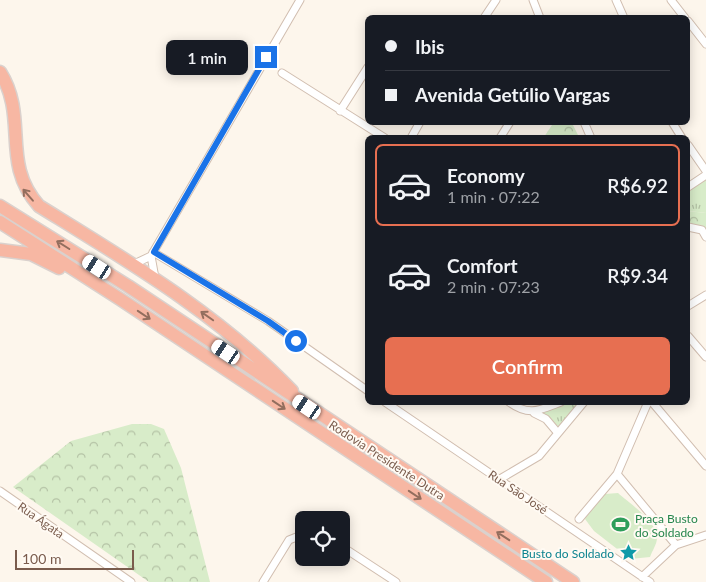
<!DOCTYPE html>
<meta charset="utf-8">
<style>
:root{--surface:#171b24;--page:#20242c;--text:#f1f3f6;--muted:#9ea1a6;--line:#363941;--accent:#e76f51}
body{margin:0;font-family:Lato,sans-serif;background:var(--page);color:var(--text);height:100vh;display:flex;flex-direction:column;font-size:19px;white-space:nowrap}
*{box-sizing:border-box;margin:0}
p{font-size:16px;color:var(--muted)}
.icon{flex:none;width:28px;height:28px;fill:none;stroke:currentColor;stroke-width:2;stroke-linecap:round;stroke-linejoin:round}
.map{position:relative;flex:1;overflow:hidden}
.drawer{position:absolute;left:365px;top:135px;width:325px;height:270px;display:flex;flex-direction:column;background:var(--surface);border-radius:8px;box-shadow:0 2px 12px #0003}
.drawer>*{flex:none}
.hud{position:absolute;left:365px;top:15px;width:325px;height:110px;border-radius:8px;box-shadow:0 2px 12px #0003;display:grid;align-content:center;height:110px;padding:0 20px;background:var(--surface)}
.buttons{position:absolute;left:295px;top:511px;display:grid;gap:10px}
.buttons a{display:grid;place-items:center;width:55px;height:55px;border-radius:8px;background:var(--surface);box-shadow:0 2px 12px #0003;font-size:25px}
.scale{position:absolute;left:15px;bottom:12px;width:119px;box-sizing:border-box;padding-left:5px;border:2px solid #7a5c4d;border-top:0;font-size:14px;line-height:18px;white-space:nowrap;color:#7a5c4d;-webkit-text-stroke:4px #fffaf3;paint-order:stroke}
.end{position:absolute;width:22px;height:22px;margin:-11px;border:6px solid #1a73e8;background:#fff;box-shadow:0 0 0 2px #fff}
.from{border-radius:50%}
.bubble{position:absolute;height:35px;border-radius:8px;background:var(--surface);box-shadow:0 2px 12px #0003;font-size:16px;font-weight:600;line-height:35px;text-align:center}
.car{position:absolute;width:15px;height:30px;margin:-15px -8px;border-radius:6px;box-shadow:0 0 4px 1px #0007;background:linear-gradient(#fff 24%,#345 0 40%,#fff 0 76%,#345 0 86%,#fff 0)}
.hud b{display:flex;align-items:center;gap:18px;height:48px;font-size:19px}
.hud b+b{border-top:1px solid var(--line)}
.hud i{width:12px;height:12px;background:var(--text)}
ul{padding:9px 0 0;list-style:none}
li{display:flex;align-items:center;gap:15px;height:82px;margin:0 10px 8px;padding:0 10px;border:2px solid transparent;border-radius:8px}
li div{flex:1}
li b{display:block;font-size:19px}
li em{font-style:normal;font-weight:600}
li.on{border-color:var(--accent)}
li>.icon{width:45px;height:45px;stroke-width:1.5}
.primary-button{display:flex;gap:10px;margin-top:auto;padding:10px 20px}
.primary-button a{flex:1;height:58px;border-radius:8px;background:var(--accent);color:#fff;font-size:20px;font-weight:600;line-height:58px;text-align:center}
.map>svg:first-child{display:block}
.grass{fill:#d8ecc9}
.forest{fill:url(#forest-crowns)}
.park{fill:url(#park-tufts)}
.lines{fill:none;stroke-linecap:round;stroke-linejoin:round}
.street-casing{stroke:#d1beb0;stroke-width:9}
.highway-casing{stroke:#dad1cd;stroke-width:15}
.street{stroke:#fff;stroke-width:7}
.highway{stroke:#f7b7a3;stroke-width:12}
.oneway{stroke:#936e5e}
.route{stroke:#1a73e8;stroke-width:6}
.labels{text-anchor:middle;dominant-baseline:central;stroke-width:4;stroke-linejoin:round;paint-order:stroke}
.street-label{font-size:12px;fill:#7a5c4d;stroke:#fffaf3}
.leisure-label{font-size:12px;fill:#27864d;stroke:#fffaf3;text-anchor:start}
.culture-label{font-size:12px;fill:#0d838f;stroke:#fffaf3;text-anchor:end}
</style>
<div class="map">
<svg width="706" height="582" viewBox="0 0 706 582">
<defs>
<pattern id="forest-crowns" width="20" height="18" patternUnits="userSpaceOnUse" patternTransform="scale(1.25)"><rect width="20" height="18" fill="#d8ecc9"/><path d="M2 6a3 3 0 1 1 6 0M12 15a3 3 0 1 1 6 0" fill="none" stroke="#b4c2a5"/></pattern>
<pattern id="park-tufts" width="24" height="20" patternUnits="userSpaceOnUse" patternTransform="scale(1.25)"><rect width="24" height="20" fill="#d8ecc9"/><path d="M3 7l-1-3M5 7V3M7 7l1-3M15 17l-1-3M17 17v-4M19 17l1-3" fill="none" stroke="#b4c2a5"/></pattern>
</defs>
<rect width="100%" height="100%" fill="#fdf6ec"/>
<!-- grass -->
<path class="grass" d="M618,493C629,503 659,523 657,538C657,544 652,551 650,557L630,559L594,531L585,519L594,505L605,494Z"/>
<!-- forest -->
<path class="forest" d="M554,122L572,123L579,137H544Z
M688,211L706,213V233L688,230Z
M132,424H151L164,429L181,468L210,582H149L13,487L71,441Z"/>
<!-- park -->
<path class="park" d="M706,176V213L688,211V188Z
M564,403H580L559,427L543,413Z"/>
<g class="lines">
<defs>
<path id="street" d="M533,0L540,18
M616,0L624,18
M671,0L685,18
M484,18L496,0
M688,21L706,44
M282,73L385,138
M340,111L368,67
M584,122L591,138
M672,122L682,138
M411,138L420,122
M500,138L510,122
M688,145L706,171
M688,187L706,175
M688,227L702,230L706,237
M153,252L268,321L368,391
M151,256L155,278
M132,265L151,256L300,0
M688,306L706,295
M688,336L706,357
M385,402L650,582
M509,402C529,417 540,410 561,402
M652,402L706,466
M534,413L546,419L557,432
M617,474L676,545
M500,479L539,456L584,402
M0,491L131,582
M579,519L617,474L648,402
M341,546L396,582
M642,577L676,545L706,535
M263,582L289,540L304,534"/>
<path id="highway" d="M0,72C29,118 0,163 39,206C128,261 220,315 292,391
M0,206L128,286L573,582
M0,222L120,299L546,582
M0,250L31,254L59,268"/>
</defs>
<!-- street casing -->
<use href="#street" class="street-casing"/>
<!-- highway casing -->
<use href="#highway" class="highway-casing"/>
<!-- street -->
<use href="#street" class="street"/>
<!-- highway -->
<use href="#highway" class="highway"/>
</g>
<!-- one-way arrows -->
<defs><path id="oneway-shaft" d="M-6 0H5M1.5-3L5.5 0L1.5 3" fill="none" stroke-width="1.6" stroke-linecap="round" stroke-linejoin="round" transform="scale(1.25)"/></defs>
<g class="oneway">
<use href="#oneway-shaft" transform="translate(28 195) rotate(-131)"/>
<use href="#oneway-shaft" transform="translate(63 245) rotate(-148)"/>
<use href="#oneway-shaft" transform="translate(144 315) rotate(34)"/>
<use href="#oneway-shaft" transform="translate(207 316) rotate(-145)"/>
<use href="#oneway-shaft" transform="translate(279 405) rotate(34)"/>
<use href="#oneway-shaft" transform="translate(415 495) rotate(34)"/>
<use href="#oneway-shaft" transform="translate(503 536) rotate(-147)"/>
</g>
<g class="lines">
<!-- route -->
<path class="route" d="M266,57L154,252L268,321L296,341"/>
</g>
<!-- icons -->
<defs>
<symbol id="stadium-bare" viewBox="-9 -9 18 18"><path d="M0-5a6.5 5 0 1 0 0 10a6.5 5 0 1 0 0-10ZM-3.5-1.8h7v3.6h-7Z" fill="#2e9e5b" stroke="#fffaf3" stroke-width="2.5" paint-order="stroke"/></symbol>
<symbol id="sight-bare" viewBox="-9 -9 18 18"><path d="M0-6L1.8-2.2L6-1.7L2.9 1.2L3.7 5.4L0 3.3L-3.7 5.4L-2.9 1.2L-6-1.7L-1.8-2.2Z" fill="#0f9aa8" stroke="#fffaf3" stroke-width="2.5" paint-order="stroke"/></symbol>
</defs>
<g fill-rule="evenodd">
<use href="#stadium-bare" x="608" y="512" width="25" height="25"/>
<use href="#sight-bare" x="616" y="540" width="25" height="25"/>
</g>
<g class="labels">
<!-- street labels -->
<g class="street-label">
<text transform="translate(387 460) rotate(33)">Rodovia Presidente Dutra</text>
<text transform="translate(518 492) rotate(34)">Rua São José</text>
<text transform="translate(41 520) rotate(35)">Rua Ágata</text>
</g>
<!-- leisure labels -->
<g class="leisure-label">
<text x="635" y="518">Praça Busto<tspan x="635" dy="14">do Soldado</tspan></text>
</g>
<!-- culture labels -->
<g class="culture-label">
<text x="614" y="553">Busto do Soldado</text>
</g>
</g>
</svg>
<div class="buttons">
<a><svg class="icon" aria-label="locate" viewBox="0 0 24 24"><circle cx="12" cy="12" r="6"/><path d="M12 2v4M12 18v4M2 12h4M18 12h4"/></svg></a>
</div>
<div class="scale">100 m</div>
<i class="end from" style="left:296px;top:341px"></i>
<i class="end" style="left:266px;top:57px"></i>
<div class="bubble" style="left:166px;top:40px;width:82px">1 min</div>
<i class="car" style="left:97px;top:267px;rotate:303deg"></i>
<i class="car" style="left:226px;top:352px;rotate:304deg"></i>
<i class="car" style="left:307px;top:407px;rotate:304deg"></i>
<div class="hud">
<b><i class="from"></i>Ibis</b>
<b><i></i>Avenida Getúlio Vargas</b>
</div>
<section class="drawer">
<ul>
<li class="on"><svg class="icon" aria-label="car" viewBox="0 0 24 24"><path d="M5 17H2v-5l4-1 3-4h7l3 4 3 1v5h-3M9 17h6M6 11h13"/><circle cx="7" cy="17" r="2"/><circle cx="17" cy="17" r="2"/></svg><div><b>Economy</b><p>1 min · 07:22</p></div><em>R$6.92</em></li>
<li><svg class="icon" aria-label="car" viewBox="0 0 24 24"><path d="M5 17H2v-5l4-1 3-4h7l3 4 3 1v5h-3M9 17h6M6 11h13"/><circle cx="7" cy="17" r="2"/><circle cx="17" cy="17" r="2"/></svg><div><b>Comfort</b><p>2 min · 07:23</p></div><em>R$9.34</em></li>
</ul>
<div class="primary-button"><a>Confirm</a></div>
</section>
</div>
